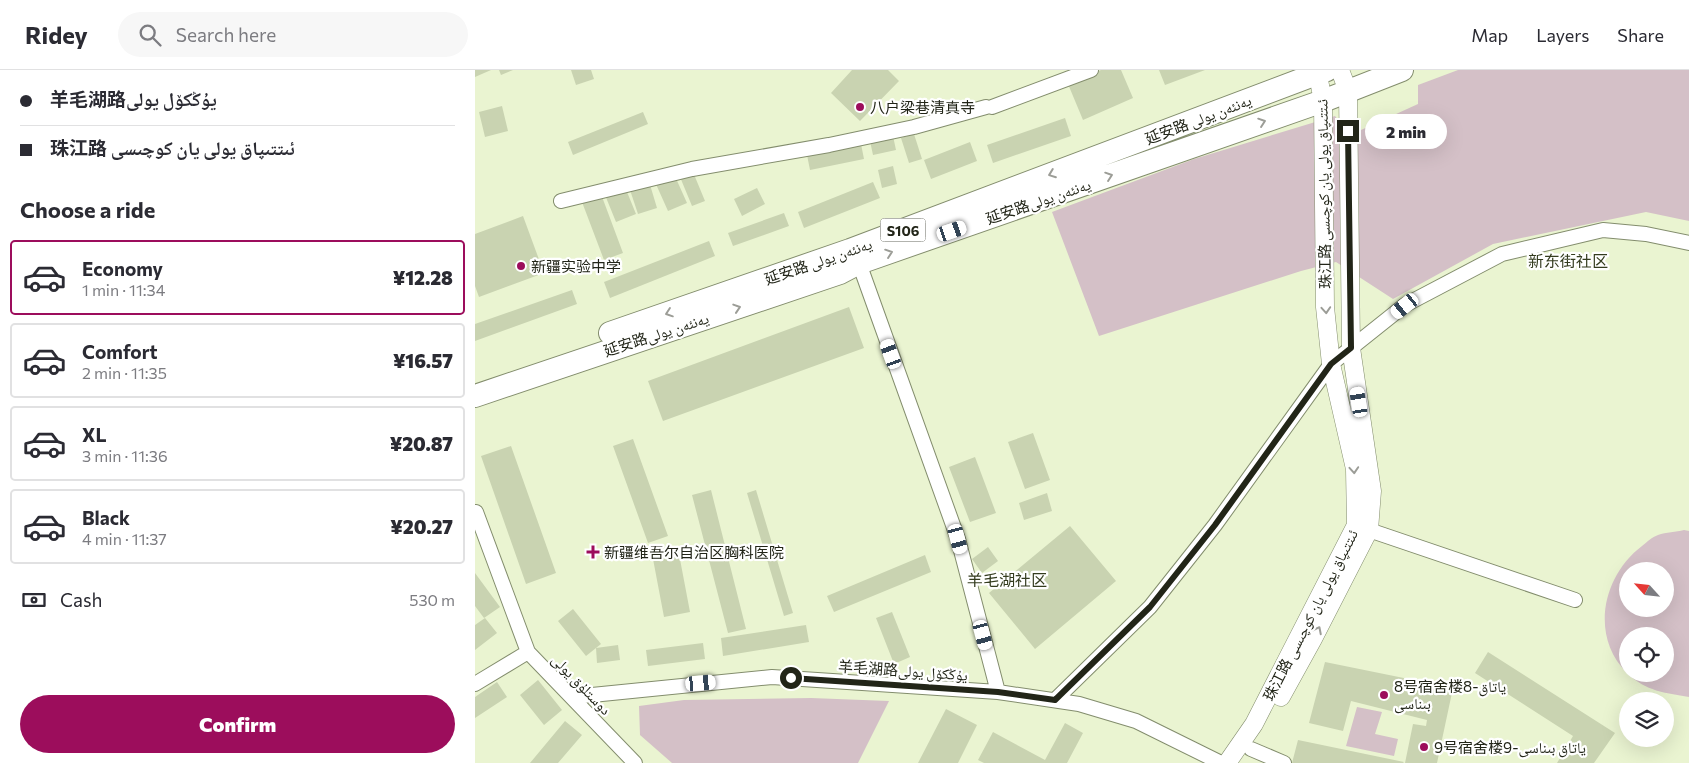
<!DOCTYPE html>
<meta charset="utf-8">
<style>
:root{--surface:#fff;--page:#f7f7f7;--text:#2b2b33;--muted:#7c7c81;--line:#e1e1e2;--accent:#9c0d5c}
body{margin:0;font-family:Commissioner,"Noto Naskh Arabic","Noto Sans SC",sans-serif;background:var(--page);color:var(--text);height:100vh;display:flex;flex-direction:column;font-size:19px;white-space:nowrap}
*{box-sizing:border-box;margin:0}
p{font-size:16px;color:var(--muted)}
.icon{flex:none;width:28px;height:28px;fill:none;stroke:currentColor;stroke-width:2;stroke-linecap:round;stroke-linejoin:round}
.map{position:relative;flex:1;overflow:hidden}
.side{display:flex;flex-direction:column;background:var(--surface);width:475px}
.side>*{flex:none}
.guide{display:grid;align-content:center;height:110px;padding:0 20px;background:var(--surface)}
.needle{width:32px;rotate:297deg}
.fabs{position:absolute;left:1144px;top:492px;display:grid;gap:10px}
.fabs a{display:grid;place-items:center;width:55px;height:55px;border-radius:50%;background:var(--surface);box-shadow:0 5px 20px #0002;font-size:25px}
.end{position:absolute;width:22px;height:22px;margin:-11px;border:6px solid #222518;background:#fff;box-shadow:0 0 0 2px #fff}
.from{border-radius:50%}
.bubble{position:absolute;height:35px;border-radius:18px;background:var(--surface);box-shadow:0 5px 20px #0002;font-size:16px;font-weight:800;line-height:35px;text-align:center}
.car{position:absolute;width:15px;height:30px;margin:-15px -8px;border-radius:6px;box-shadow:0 0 4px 1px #0007;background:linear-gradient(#fff 24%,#345 0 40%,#fff 0 76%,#345 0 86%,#fff 0)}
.guide b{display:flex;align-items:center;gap:18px;height:48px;font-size:19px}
.guide b+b{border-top:1px solid var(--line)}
.guide i{width:12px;height:12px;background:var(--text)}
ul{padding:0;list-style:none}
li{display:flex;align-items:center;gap:15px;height:75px;margin:0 10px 8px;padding:0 10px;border:2px solid var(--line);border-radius:5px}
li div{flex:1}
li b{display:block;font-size:19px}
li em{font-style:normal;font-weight:800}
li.active{border-color:var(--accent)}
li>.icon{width:45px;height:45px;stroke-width:1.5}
h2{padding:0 20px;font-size:22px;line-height:60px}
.pay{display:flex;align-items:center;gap:12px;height:55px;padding:0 20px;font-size:19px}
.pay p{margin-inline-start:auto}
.button{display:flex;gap:10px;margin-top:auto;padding:10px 20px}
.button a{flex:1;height:58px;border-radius:30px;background:var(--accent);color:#fff;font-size:20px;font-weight:800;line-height:58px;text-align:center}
header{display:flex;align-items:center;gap:30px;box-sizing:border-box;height:70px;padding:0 25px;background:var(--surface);border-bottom:1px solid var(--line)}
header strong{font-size:24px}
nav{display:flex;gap:28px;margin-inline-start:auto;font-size:18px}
.search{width:350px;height:45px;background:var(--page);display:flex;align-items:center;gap:12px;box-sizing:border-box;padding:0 18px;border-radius:28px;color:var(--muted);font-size:19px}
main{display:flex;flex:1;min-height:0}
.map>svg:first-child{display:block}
.green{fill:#d4c0c7;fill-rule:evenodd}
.building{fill:#c9d3b1}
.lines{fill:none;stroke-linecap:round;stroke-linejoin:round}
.minor-casing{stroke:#838d6d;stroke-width:16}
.tertiary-casing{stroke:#838d6d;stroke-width:19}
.primary-casing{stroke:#838d6d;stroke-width:24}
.minor{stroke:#fff;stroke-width:14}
.tertiary{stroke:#fff;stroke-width:18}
.primary{stroke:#fff;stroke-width:22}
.oneway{stroke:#9c9d97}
.route{stroke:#222518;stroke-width:6}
.poi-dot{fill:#9c0d5c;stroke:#fff;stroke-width:2}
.labels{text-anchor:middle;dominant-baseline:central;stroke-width:4.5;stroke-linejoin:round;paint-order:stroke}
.shield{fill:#fff;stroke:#64665d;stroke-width:1}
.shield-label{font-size:14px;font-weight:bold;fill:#222518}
.poi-label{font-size:15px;fill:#222518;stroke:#fff;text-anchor:start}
.street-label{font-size:15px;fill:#222518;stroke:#fff}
.neighbourhood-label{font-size:16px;fill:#343c1f;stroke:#fff}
</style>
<header>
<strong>Ridey</strong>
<div class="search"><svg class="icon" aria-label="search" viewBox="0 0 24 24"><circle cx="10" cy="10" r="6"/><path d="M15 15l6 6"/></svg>Search here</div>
<nav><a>Map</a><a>Layers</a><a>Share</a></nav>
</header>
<main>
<section class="side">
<div class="guide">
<b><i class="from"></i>羊毛湖路يۇڭكۆل يولى</b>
<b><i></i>珠江路 ئىتتىپاق يولى يان كوچىسى</b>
</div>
<h2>Choose a ride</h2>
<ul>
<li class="active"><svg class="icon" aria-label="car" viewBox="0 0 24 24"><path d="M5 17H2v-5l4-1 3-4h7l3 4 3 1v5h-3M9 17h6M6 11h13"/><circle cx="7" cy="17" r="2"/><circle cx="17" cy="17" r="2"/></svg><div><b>Economy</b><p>1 min · 11:34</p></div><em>¥12.28</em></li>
<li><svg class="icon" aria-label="car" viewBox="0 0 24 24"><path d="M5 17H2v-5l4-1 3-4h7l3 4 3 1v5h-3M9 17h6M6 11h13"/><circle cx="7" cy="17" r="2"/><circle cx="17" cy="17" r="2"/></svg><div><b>Comfort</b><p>2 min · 11:35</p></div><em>¥16.57</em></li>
<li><svg class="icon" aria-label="car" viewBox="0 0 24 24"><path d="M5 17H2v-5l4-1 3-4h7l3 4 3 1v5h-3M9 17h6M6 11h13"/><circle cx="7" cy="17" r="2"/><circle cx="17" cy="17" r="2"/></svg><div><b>XL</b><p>3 min · 11:36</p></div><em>¥20.87</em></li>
<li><svg class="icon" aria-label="car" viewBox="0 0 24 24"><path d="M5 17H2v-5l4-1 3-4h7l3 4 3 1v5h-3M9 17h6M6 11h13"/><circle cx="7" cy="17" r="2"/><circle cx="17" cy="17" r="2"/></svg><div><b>Black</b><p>4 min · 11:37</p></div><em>¥20.27</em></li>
</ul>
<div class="pay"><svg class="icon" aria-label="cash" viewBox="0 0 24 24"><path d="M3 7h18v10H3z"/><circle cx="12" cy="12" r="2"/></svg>Cash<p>530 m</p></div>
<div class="button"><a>Confirm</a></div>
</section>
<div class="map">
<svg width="1214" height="693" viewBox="0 0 1214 693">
<rect width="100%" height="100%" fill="#eaf4d1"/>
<!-- green -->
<path class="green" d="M983,0H1214V151L1171,142L1018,174L918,229L861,192L826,201L624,266L577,142L719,89L860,46L875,65L943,34V15Z
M1209,460L1214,461V627C1190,623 1171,621 1153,604H1190V566H1152V603C1115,567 1127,506 1167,476C1172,472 1177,467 1183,465C1191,462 1201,462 1209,460ZM1190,501V539H1152V501Z
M336,628L414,631L383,693H197L165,665L164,636L209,630Z
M882,637L907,642L900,664L923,669L919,686L871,676Z"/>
<!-- building -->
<path class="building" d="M0,0H16L0,7Z
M24,0H38L26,5Z
M96,0H116L119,9L101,15Z
M377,0H413L424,11L385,51L356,23Z
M626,0H646L658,28L608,50L593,14Z
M684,0H730L690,15Z
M27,36L33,61L10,67L4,42Z
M168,42L173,54L98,85L93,72Z
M590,48L596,66L518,93L512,75Z
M439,64L447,89L434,93L426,68Z
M418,66L421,80L398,85L395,71Z
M385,69L389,89L335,100L331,80Z
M495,72L502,91L456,109L449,90Z
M418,96L422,114L407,118L403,100Z
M218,102L230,131L217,136L205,107Z
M199,104L212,133L193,141L180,112Z
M173,108L182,138L163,144L153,114Z
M398,112L405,128L329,158L323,142Z
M150,117L161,144L141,152L130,125Z
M282,118L290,134L267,146L259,129Z
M126,124L148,183L129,190L107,132Z
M309,143L314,156L258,176L253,163Z
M48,146L69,203L4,227L0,216V164Z
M234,171L240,186L135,228L129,212Z
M97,220L102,234L0,271V254Z
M374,237L389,278L188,351L173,311Z
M558,363L575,410L550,419L533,372Z
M158,369L193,466L173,473L138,376Z
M36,376L81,503L51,514L6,386Z
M500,387L521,443L495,452L474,397Z
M236,420L271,559L253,563L217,425Z
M281,420L318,543L309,546L272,423Z
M572,423L577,441L549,450L544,433Z
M595,456L641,511L560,579L514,523Z
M513,477L523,491L507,503L497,489Z
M204,484L215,542L189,547L178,489Z
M450,485L456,502L359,542L352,526Z
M0,503L25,537L9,548L0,536Z
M98,539L126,574L121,578L143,575L145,590L122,593L121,578L111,586L83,551Z
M417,542L435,587L419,594L401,548Z
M10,548L22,563L0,580V555Z
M331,555L334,572L248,586L246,568Z
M228,573L230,589L173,596L171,580Z
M1013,582L1140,663L1119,693H1082L1098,666L1000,603Z
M850,592L978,618L962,693H930L938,654L951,656L952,650L876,631L868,661L834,653Z
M63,610L87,640L69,655L45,625Z
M22,612L32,627L0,648V627Z
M471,639L502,655L483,693H443Z
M90,651L107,665L83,693H55Z
M590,653L608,663L592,693H509L503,690L518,662L570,690Z
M823,670L929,692L928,693H817Z"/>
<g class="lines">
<defs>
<path id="minor" d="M517,37L616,0
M86,131L217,99L354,75L439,57L511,37
M384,193L483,469L523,622
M1,442L53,582L160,693
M885,457L1100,530
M0,614L53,582
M97,627L297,607L523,622L604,634L661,651L746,693
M580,630L675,537L740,455L856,294L930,235L1027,184L1128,160L1171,164L1214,173
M776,679L809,693"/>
<path id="tertiary" d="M806,627L838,569L894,460L897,421L876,278L873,21L865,0
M752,693L779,654L881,455L880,399L856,294L850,237L848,31L842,0"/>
<path id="primary" d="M135,263L375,180L852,0
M0,326L365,203L384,193L848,31L927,0"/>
</defs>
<!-- minor casing -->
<use href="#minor" class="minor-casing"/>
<!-- tertiary casing -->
<use href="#tertiary" class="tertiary-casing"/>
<!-- primary casing -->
<use href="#primary" class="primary-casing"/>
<!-- minor -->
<use href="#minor" class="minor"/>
<!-- tertiary -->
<use href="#tertiary" class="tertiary"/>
<!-- primary -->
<use href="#primary" class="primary"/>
</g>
<!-- one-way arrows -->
<defs><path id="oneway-chevron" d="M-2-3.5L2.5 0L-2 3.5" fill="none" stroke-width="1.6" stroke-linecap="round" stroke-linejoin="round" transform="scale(1.25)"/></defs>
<g class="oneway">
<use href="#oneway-chevron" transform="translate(787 52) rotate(-19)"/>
<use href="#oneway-chevron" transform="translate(577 104) rotate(159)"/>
<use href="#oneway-chevron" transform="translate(634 106) rotate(-19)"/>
<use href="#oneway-chevron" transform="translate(414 183) rotate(-19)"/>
<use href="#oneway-chevron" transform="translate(262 238) rotate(-18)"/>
<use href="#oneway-chevron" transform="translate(851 240) rotate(86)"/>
<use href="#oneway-chevron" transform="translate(194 243) rotate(161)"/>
<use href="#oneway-chevron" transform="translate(879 400) rotate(86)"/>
<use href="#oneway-chevron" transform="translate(843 560) rotate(-63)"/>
</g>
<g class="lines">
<!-- route -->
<path class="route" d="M316,608L523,622L580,630L675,537L740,455L856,294L876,278L873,61"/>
</g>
<!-- markers -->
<g class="poi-dot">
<circle cx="385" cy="37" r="5"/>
<circle cx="46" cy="196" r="5"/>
<path d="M115.5 474.5h5v5h5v5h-5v5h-5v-5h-5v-5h5z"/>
<circle cx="909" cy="625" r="5"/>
<circle cx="949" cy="677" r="5"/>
</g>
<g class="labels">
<!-- shield labels -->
<rect class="shield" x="405.5" y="148.5" width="45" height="23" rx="4"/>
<g class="shield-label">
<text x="428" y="160">S106</text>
</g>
<!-- poi labels -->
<g class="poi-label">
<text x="395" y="37">八户梁巷清真寺</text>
<text x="56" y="196">新疆实验中学</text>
<text x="129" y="482">新疆维吾尔自治区胸科医院</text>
<text x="919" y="616">8号宿舍楼8-ياتاق<tspan x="919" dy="17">بىناسى</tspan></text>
<text x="959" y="677">9号宿舍楼9-ياتاق بىناسى</text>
</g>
<!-- street labels -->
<g class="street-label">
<text transform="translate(723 49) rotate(-21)">延安路 يەنئەن يولى</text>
<text transform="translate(848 124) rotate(-91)">珠江路 ئىتتىپاق يولى يان كوچىسى</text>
<text transform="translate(563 131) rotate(-19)">延安路يەنئەن يولى</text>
<text transform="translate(343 191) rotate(-19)">延安路 يەنئەن يولى</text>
<text transform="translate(181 264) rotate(-18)">延安路يەنئەن يولى</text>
<text transform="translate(835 545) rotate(-63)">珠江路 ئىتتىپاق يولى يان كوچىسى</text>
<text transform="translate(428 600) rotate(4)">羊毛湖路يۇڭكۆل يولى</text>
<text transform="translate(107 614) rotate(46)">دوستلۇق يولى</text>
</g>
<!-- neighbourhood labels -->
<g class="neighbourhood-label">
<text x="1093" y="190">新东街社区</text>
<text x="532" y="509">羊毛湖社区</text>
</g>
</g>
</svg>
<div class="fabs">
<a><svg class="needle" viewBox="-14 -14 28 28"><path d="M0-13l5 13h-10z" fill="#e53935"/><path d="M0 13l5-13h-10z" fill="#7c7c81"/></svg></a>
<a><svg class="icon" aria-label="locate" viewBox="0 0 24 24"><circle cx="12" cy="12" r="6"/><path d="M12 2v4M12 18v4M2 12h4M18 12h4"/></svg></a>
<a><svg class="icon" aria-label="layers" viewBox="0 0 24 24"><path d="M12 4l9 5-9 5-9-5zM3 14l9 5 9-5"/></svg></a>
</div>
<i class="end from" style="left:316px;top:608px"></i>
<i class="end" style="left:873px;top:61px"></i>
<div class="bubble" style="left:890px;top:44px;width:82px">2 min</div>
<i class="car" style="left:477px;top:161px;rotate:71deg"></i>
<i class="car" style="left:930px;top:236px;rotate:231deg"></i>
<i class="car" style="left:416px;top:284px;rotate:340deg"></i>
<i class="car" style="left:884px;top:332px;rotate:351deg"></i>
<i class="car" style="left:483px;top:469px;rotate:165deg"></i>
<i class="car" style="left:508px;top:565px;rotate:165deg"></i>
<i class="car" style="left:226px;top:613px;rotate:85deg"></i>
</div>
</main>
